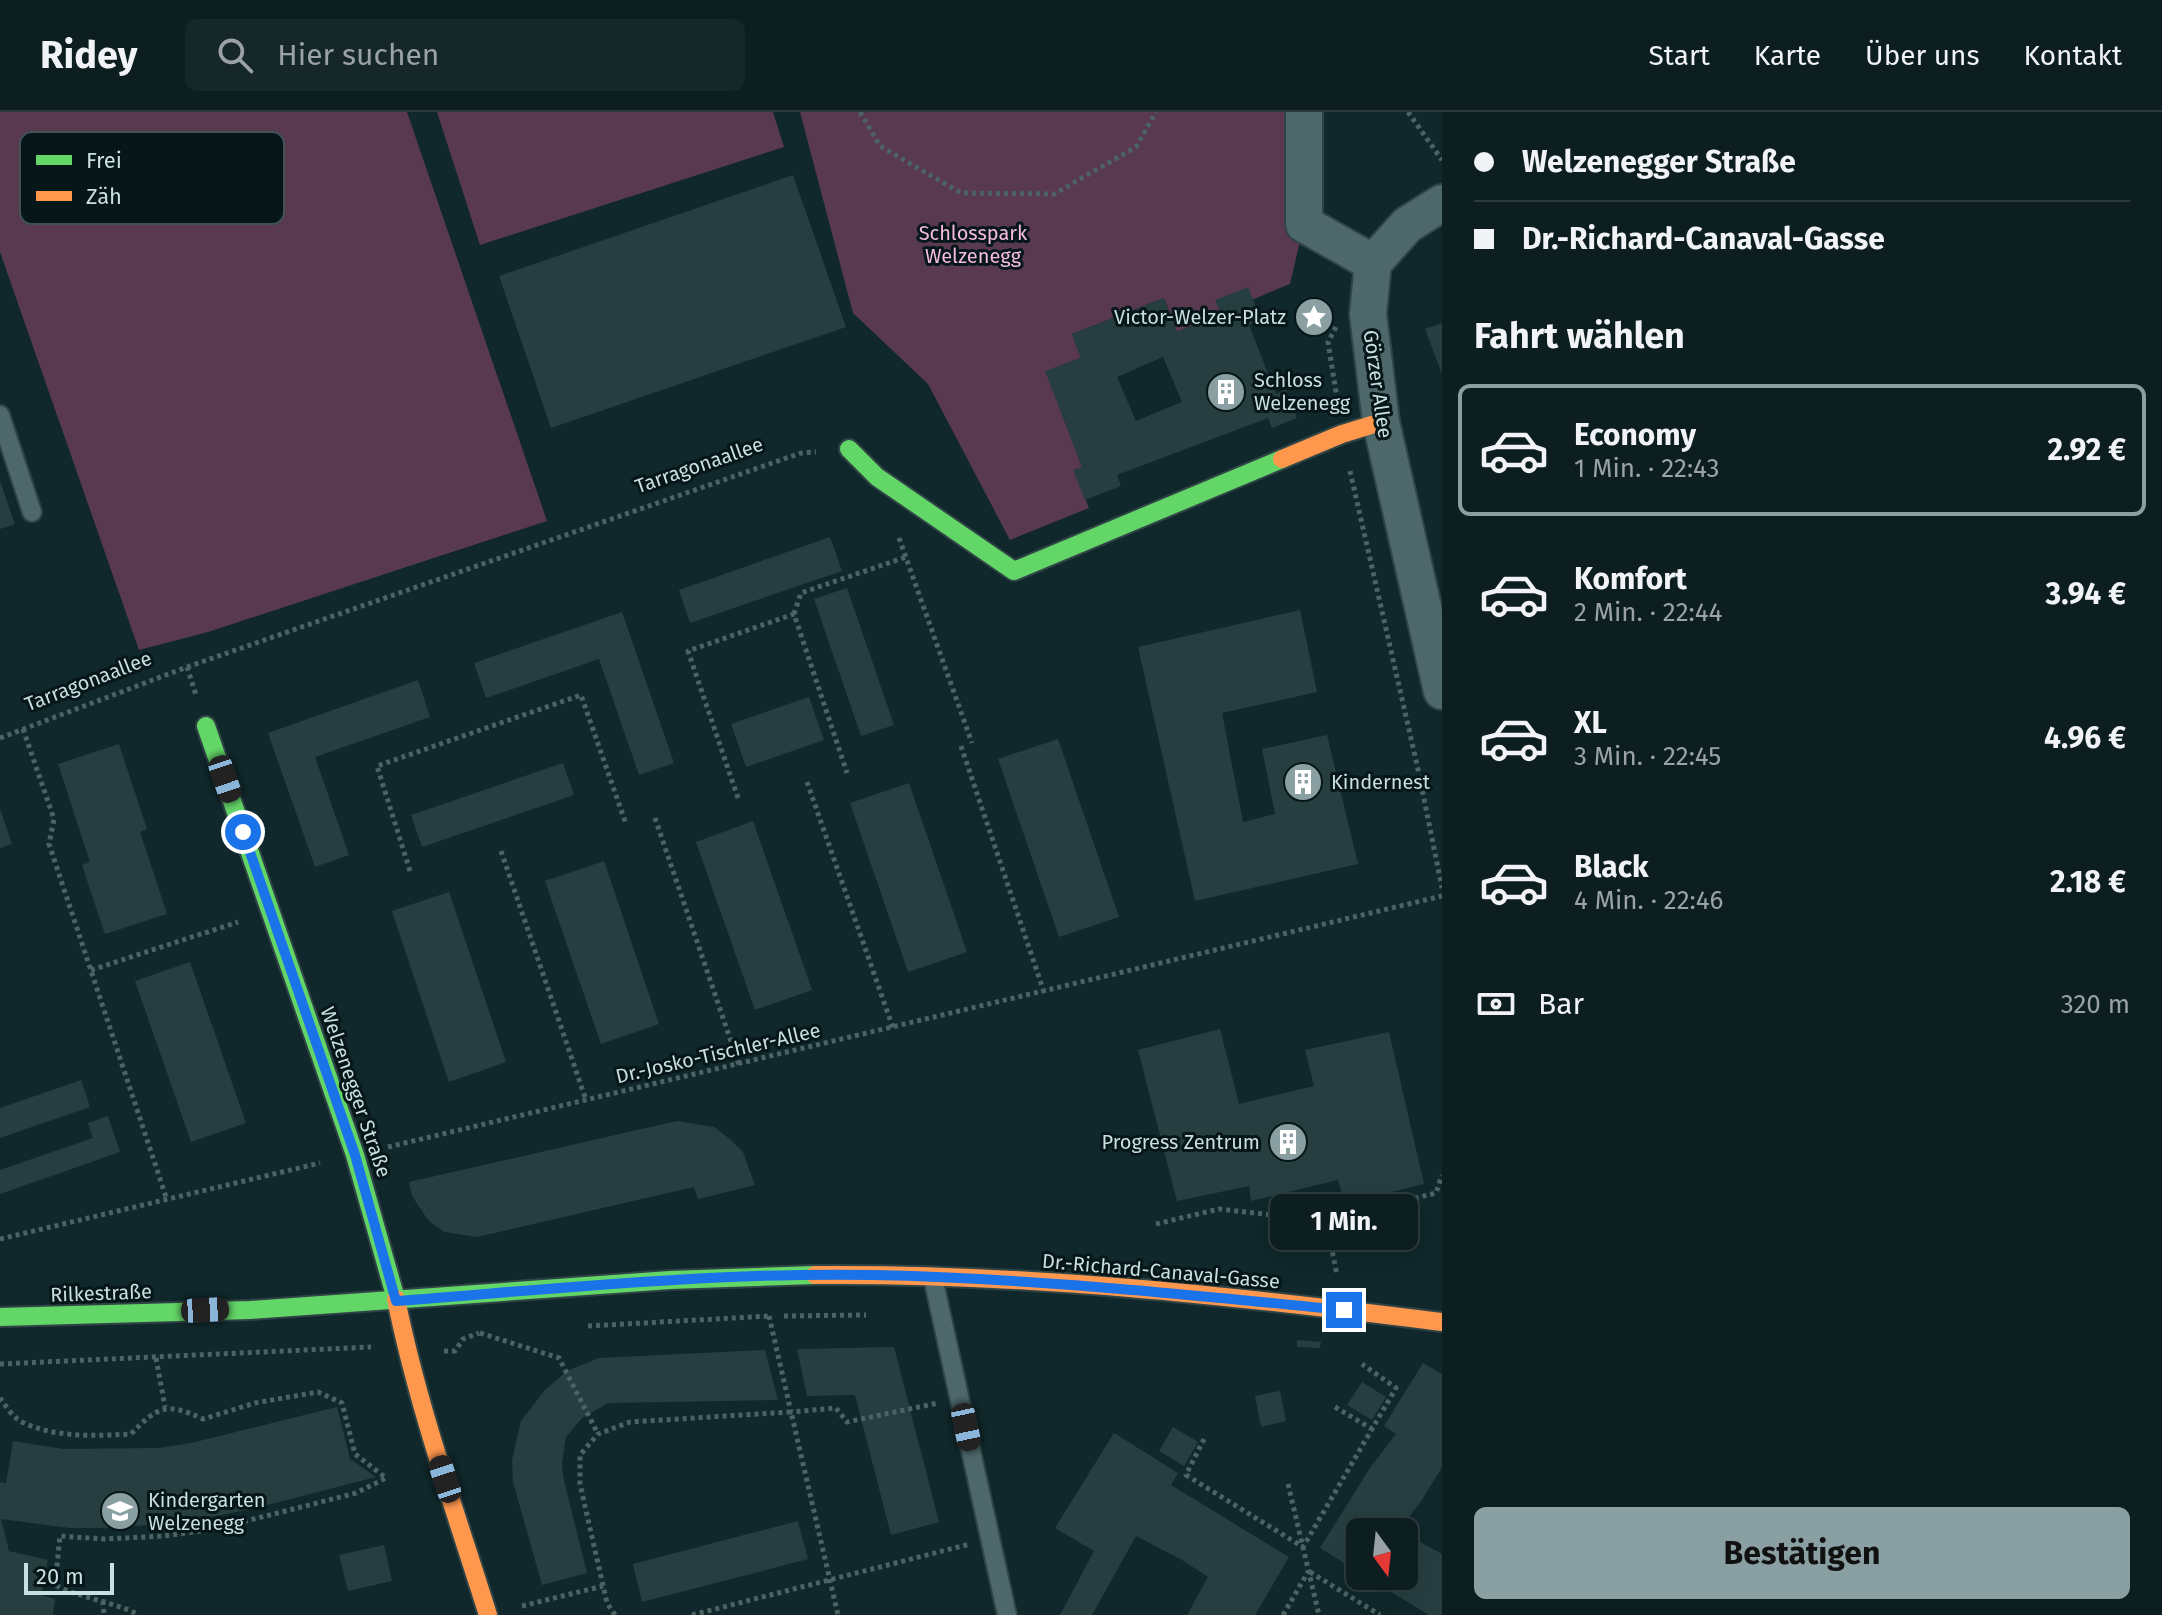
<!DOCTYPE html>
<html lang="de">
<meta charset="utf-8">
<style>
:root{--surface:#0c1e20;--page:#152729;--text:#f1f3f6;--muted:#9aa2a5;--line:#2c3c3e;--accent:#899fa2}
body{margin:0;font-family:"Fira Sans",sans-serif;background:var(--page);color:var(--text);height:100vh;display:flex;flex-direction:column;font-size:30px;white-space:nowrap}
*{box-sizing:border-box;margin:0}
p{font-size:26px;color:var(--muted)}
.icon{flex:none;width:44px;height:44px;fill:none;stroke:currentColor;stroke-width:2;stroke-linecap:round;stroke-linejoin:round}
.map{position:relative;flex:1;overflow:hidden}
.panel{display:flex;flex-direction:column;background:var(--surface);width:720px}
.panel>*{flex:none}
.hud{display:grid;align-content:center;height:176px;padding:0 32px;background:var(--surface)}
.needle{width:52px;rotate:165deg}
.controls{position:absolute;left:1346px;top:1406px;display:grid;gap:16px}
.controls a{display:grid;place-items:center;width:72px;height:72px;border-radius:12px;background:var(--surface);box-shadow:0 8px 32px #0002,0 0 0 2px var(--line);font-size:40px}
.scale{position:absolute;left:24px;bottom:20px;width:90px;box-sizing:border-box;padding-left:8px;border:4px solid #cadfe2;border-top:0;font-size:22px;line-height:28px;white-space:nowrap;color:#cadfe2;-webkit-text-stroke:6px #061619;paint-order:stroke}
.end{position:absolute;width:36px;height:36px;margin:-18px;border:10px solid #1a73e8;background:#fff;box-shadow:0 0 0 4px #fff}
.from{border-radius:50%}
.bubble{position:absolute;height:56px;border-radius:12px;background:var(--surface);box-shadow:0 8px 32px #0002,0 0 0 2px var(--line);font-size:26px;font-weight:700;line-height:56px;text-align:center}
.car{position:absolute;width:24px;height:48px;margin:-24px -12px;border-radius:10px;box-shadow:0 0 6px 2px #0007;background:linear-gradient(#222 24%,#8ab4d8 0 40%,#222 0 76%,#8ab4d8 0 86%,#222 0)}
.hud b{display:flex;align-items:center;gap:28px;height:76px;font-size:30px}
.hud b+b{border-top:2px solid var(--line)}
.hud i{width:20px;height:20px;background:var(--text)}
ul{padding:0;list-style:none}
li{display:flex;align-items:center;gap:24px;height:132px;margin:0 16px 12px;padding:0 16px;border:4px solid transparent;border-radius:12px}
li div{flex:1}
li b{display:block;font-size:30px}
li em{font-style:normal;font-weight:700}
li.selected{border-color:var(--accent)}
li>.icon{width:72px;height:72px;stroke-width:1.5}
h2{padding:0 32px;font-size:36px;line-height:96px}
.pay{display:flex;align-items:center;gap:20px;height:88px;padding:0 32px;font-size:30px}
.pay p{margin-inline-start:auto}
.button{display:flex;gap:16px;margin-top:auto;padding:16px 32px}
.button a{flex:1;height:92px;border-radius:12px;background:var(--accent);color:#111;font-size:32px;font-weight:700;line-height:92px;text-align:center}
header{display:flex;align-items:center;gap:48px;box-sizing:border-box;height:112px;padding:0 40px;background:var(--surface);border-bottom:2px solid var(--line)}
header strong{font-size:38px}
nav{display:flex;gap:44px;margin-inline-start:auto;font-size:28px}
.search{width:560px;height:72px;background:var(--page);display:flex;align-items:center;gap:20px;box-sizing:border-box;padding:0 28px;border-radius:12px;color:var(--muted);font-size:30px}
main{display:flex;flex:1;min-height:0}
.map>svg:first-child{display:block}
.green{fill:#593950}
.building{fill:#273e40;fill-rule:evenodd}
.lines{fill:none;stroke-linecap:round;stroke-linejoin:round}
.lane-casing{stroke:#304446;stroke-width:22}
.street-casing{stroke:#304446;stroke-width:40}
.fast-casing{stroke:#304446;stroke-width:22}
.slow-casing{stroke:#304446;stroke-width:22}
.path{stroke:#4c6265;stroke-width:5;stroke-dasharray:4 4;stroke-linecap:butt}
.lane{stroke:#4d676a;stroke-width:18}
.street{stroke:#4d676a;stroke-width:36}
.fast{stroke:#63d668;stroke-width:18}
.slow{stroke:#ff974d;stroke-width:18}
.route{stroke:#1a73e8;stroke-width:10}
.labels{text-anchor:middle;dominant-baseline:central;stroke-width:6;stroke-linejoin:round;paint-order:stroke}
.park-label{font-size:20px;fill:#f5bbdf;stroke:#061619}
.poi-label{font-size:20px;fill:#cadfe2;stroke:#061619;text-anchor:start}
.street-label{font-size:20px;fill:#cadfe2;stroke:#061619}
.key{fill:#061619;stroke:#415255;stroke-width:2}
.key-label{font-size:22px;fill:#cadfe2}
</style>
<header>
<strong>Ridey</strong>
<div class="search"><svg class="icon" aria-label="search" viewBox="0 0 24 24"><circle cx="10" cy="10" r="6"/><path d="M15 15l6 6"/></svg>Hier suchen</div>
<nav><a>Start</a><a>Karte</a><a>Über uns</a><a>Kontakt</a></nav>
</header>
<main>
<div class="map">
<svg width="1442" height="1503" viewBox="0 0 1442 1503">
<rect width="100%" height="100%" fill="#10282b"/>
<!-- green -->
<path class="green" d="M0,0H407L547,409L208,520L139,538L0,140Z
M437,0H773L784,35L480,133Z
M800,0H1304V112L1290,172C1252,187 1216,205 1177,220L1164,186L1072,222L1081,246L1046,259L1082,355L1074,359L1089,396L1010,428L928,272L853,201Z"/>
<!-- building -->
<path class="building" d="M793,63L846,215L551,316L499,164Z
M1248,175L1261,208L1249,213L1276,282L1286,277L1297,306L1272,316L1268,306L1117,363L1121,374L1085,388L1073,358L1082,355L1045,259L1081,246L1072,222L1164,186L1177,220L1221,203L1215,188ZM1163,245L1182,290L1136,309L1117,265Z
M1442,211V262L1425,217Z
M0,369L15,412L0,417Z
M830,425L842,459L690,511L679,478Z
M847,476L894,613L861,624L814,487Z
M1300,498L1317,580L1222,601L1243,710L1275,702L1262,637L1327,623L1358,752L1195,789L1138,535Z
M622,500L674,651L639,663L599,547L486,586L474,551Z
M418,568L430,605L315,645L349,743L315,755L268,621Z
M809,585L824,628L746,655L731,612Z
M1058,627L1119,805L1059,825L998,647Z
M119,632L147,717L140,720L167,802L105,822L82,753L90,750L58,652Z
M563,651L574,683L422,735L411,703Z
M909,671L967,840L908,860L850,691Z
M0,697L12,732L0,736Z
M753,709L812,878L755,898L696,730Z
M604,749L659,912L601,932L545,769Z
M449,780L506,950L449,970L392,799Z
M190,850L246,1011L191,1030L135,869Z
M1220,917L1239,992L1314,974L1305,938L1389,920L1424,1072L1345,1091L1338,1068L1251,1089L1249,1074L1177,1089L1138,938Z
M81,968L90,995L0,1026V996Z
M108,1004L120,1040L0,1082V1058L93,1026L88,1011Z
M677,1009L714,1015L731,1028L743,1040L755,1073L698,1087L694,1075L477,1125L444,1120L428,1108L412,1084L409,1070Z
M1297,1228L1321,1230L1320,1236L1297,1235Z
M894,1235L939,1410L891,1423L855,1283L807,1284L797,1237Z
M765,1238L778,1288L608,1291L582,1306L566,1325L562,1351L563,1364L587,1461L542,1473L513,1370L512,1348L521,1309L545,1278L567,1259L599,1246Z
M1423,1251L1442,1262V1355L1422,1388L1399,1418L1402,1420H1360V1461L1320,1436L1370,1356L1396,1322L1384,1314Z
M1362,1270L1386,1285L1372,1308L1347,1293Z
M1280,1279L1286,1309L1261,1315L1255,1284Z
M337,1295L350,1347L376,1365L256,1396L182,1411L104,1416H70L1,1407L9,1439L48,1448L41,1483L55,1487L53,1503H0V1370L6,1371L13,1329L63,1337L159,1336L191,1331Z
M1173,1315L1198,1330L1184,1354L1159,1339Z
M1114,1321L1178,1361L1171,1373L1289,1445L1255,1503H1187L1208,1465L1182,1448L1136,1424L1092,1503H1060L1094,1439L1055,1416Z
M798,1409L808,1447L642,1490L633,1452Z
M1404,1421L1442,1442V1503H1429L1365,1464H1404Z
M384,1433L392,1469L348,1479L339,1443Z"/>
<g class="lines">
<defs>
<path id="lane" d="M0,303L32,400
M933,1166L1007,1503"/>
<path id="street" d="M1304,0V112L1373,151
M1373,151L1368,202L1381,310L1442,579
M1373,151L1407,113L1442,91"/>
<path id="fast" d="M849,337L877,365L1014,459L1282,347
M206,614L355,1043L396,1187
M0,1205L250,1198L670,1168L815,1163"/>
<path id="slow" d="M1282,347L1342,322L1381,310
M815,1163C1025,1161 1234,1184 1442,1210
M396,1187C418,1295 455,1398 488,1503"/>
</defs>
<!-- lane casing -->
<use href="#lane" class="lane-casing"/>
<!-- street casing -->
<use href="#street" class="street-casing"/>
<!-- fast casing -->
<use href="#fast" class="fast-casing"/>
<!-- slow casing -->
<use href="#slow" class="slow-casing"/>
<!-- path -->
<path class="path" d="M860,0L880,34L961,81L1054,82L1136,35L1156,0
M1408,0L1442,48
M1336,215L1328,230L1337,286
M1350,359L1418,657L1442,776
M899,426L972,631
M794,502L801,481L906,445
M187,555L196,583
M23,617L54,707L49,732L167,1088
M0,626L187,555L801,341L816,340
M961,634L1044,880
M807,670L893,916
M738,686L688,539L794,502L847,661
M655,706L739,953
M501,739L586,988
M410,759L377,654L581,583L626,712
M91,858L238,810
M388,1035L1442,784
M1326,1109L1337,1163
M1156,1112L1219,1097L1326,1109L1436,1081L1442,1063
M0,1127L320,1051
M769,1204L791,1300L836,1296L847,1310L938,1291
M784,1204L866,1203
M588,1214L770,1204
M480,1221L559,1246L598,1322
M444,1239H455L463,1227L479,1221
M156,1246L165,1295
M0,1252L371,1235
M0,1286C6,1294 13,1306 22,1310C55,1326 95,1324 131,1322C158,1294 167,1290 203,1307L255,1291L318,1280L342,1291L355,1342L386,1366L356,1381L215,1417L164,1424L104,1427L60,1424L55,1473C82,1487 113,1489 139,1503
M1335,1295L1372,1317
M1204,1327L1186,1363L1303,1435L1396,1276L1362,1252
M1288,1372L1319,1503
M1310,1460L1380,1503
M103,1489L104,1503
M522,1494L603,1474
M615,1503L607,1491L580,1372V1343L598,1322L630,1310L791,1300L838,1503
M692,1503L970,1432
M1283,1503L1308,1460"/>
<!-- lane -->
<use href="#lane" class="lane"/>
<!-- street -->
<use href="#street" class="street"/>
<!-- fast -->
<use href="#fast" class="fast"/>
<!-- slow -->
<use href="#slow" class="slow"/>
</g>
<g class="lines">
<!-- route -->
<path class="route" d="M243,720L355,1043L396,1189C555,1177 714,1160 873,1163C1031,1166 1187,1183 1344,1198"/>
</g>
<!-- icons -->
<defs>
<symbol id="sight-disc" viewBox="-11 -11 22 22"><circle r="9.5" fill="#899fa2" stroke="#061619"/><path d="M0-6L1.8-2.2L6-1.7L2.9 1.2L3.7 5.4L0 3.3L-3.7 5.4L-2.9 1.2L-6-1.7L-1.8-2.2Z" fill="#fff"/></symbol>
<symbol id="building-disc" viewBox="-11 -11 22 22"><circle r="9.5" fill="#899fa2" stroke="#061619"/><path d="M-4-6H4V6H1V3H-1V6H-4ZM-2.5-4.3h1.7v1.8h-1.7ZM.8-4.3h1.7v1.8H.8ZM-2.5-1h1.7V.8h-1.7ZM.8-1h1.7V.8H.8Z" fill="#fff"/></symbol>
<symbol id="school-disc" viewBox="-11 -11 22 22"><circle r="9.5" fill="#899fa2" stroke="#061619"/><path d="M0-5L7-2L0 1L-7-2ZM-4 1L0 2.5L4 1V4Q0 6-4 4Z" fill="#fff"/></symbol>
</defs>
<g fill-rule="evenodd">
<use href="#sight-disc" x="1292" y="183" width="44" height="44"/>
<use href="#building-disc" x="1204" y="258" width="44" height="44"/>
<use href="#building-disc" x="1281" y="648" width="44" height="44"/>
<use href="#building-disc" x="1266" y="1008" width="44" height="44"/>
<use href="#school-disc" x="98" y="1377" width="44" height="44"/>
</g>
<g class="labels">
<!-- park labels -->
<g class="park-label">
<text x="973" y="121">Schlosspark<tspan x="973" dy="23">Welzenegg</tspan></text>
</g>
<!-- poi labels -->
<g class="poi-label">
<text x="1286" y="205" text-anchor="end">Victor-Welzer-Platz</text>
<text x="1254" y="268">Schloss<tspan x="1254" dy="23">Welzenegg</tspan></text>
<text x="1331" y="670">Kindernest</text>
<text x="1260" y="1030" text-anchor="end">Progress Zentrum</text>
<text x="148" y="1388">Kindergarten<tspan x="148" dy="23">Welzenegg</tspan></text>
</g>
<!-- street labels -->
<g class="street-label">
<text transform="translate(1378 272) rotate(82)">Görzer Allee</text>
<text transform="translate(699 353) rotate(-19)">Tarragonaallee</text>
<text transform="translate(88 569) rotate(-21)">Tarragonaallee</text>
<text transform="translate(718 941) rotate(-13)">Dr.-Josko-Tischler-Allee</text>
<text transform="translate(356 980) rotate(71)">Welzenegger Straße</text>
<text transform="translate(1161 1159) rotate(5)">Dr.-Richard-Canaval-Gasse</text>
<text transform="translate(101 1181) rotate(-2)">Rilkestraße</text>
</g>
</g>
<!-- legend -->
<rect x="20" y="20" width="264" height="92" rx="12" class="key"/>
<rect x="36" y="43" width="36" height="10" fill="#63d668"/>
<rect x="36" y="79" width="36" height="10" fill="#ff974d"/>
<g class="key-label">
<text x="86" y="56">Frei</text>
<text x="86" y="92">Zäh</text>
</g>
</svg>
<div class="controls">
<a><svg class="needle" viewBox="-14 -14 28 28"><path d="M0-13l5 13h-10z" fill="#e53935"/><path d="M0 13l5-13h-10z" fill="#9aa2a5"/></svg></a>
</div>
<div class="scale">20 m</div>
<i class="end from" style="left:243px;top:720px"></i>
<i class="end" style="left:1344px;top:1198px"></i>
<div class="bubble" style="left:1270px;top:1082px;width:148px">1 Min.</div>
<i class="car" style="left:225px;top:667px;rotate:161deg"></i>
<i class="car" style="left:205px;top:1198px;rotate:87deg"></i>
<i class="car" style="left:966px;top:1315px;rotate:168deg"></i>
<i class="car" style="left:445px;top:1367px;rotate:342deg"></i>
</div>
<section class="panel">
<div class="hud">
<b><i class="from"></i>Welzenegger Straße</b>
<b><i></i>Dr.-Richard-Canaval-Gasse</b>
</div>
<h2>Fahrt wählen</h2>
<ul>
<li class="selected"><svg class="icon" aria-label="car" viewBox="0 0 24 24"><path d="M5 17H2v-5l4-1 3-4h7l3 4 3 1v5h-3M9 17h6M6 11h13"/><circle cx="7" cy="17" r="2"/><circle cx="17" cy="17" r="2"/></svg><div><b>Economy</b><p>1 Min. · 22:43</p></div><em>2.92 €</em></li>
<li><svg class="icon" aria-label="car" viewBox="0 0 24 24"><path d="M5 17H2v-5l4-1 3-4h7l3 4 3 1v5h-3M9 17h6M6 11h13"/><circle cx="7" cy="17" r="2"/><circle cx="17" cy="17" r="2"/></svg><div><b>Komfort</b><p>2 Min. · 22:44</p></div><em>3.94 €</em></li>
<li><svg class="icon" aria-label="car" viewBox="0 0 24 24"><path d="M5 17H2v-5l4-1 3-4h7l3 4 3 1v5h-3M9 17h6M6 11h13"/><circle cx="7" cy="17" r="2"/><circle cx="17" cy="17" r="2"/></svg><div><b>XL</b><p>3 Min. · 22:45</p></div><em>4.96 €</em></li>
<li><svg class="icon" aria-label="car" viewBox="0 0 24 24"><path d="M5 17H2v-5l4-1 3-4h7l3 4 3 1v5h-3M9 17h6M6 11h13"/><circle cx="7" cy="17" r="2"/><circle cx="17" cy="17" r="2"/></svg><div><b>Black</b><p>4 Min. · 22:46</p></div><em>2.18 €</em></li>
</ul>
<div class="pay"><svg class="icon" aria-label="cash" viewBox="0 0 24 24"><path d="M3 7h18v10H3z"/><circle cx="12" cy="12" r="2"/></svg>Bar<p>320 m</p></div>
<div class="button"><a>Bestätigen</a></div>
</section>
</main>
